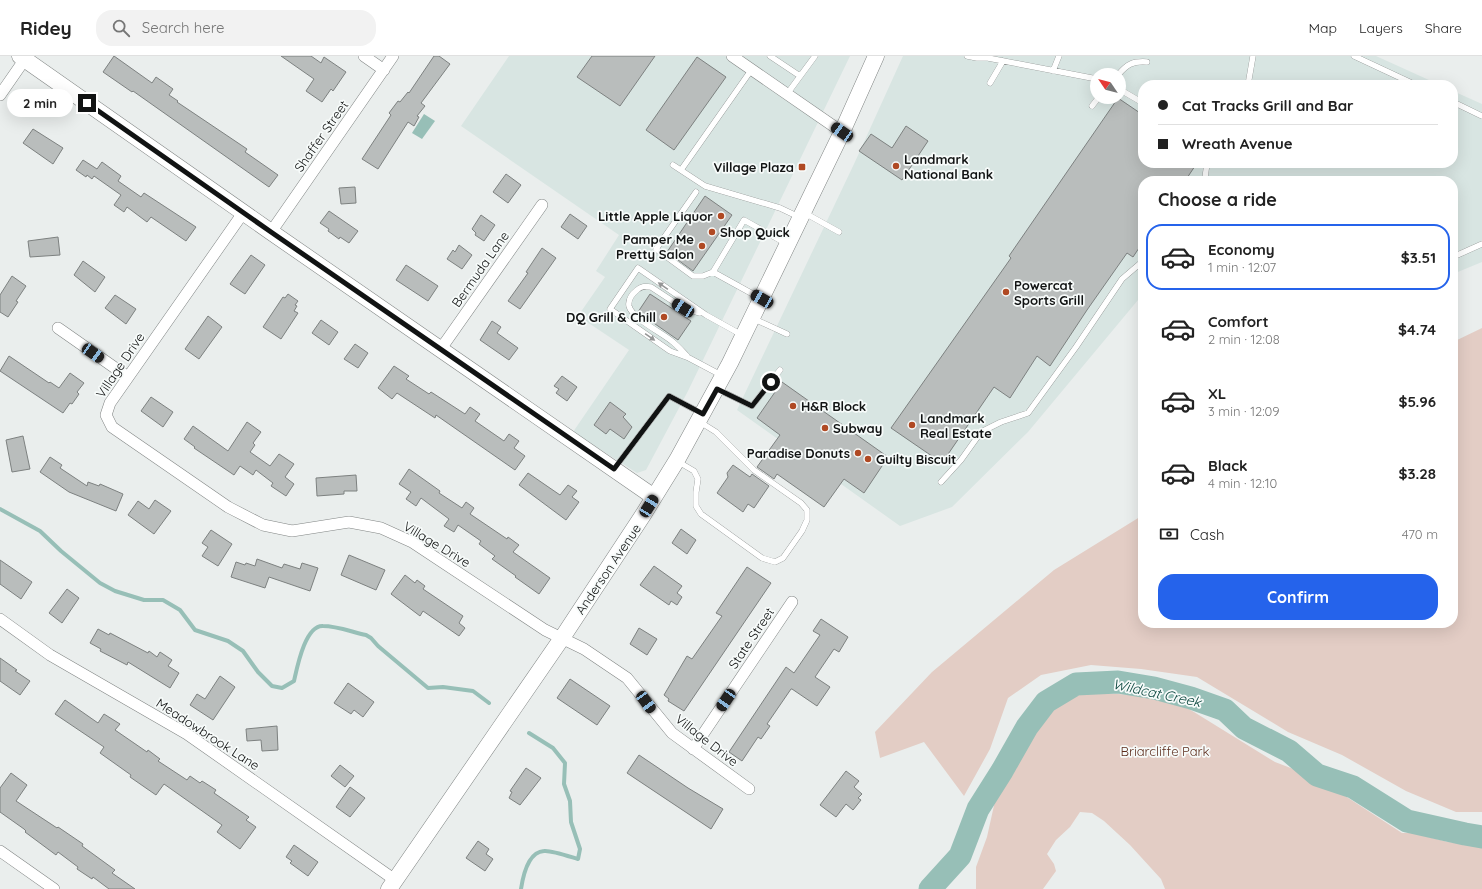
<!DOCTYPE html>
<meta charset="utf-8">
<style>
:root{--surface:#fff;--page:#f2f2f2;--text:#222;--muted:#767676;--line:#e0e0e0;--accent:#2563eb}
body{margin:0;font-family:Quicksand,sans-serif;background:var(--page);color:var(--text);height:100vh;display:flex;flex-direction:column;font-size:15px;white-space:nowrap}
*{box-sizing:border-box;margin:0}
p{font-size:13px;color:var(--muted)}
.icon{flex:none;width:22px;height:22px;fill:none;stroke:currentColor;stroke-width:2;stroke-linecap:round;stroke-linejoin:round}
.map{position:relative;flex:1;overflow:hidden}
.panel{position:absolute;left:1138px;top:120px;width:320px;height:452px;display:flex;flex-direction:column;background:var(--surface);border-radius:16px;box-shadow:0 4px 16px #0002}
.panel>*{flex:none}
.guide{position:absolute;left:1138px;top:24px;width:320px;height:88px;border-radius:16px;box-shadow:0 4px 16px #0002;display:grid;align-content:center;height:88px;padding:0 20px;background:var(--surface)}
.needle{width:26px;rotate:305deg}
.tools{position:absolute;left:1090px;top:12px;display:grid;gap:8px}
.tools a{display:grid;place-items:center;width:36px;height:36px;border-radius:50%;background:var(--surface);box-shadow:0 4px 16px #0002;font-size:20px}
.end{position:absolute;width:18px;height:18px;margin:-9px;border:5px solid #111313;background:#fff;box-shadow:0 0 0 2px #fff}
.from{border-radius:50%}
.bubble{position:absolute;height:28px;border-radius:14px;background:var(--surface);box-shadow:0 4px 16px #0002;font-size:13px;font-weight:700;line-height:28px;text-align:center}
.car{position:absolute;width:12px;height:24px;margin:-12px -6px;border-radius:5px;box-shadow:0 0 3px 1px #0007;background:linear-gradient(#222 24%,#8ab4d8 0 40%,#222 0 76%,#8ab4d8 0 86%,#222 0)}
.guide b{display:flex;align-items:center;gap:14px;height:38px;font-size:15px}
.guide b+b{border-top:1px solid var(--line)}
.guide i{width:10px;height:10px;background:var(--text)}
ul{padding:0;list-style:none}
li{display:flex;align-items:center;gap:12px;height:66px;margin:0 8px 6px;padding:0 12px;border:2px solid transparent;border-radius:16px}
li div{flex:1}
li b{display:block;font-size:15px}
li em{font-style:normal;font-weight:700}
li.current{border-color:var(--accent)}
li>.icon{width:36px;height:36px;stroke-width:1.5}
h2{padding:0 20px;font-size:18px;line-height:48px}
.pay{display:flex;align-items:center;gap:10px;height:44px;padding:0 20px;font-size:15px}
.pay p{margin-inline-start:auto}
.action{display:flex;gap:8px;margin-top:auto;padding:8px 20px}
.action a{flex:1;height:46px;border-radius:16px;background:var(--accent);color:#fff;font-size:16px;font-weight:700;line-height:46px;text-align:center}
header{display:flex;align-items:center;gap:24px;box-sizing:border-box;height:56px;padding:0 20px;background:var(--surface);border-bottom:1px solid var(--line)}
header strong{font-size:19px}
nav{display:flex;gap:22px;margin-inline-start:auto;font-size:14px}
.search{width:280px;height:36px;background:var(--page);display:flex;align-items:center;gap:10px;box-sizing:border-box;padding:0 14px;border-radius:16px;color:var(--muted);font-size:15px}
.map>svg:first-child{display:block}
.built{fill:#d8e5e2;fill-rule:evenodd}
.green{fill:#e3cdc5}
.water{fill:#97bfb7}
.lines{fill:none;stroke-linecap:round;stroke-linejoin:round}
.stream{stroke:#97bfb7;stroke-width:4}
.river{stroke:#97bfb7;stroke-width:23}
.building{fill:#b9bdbc;stroke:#7d8180}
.lane-casing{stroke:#818584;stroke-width:6}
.street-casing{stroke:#818584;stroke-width:12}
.secondary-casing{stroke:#818584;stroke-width:17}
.lane{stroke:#fff;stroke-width:5.5}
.street{stroke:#fff;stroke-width:11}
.secondary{stroke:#fff;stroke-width:16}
.oneway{fill:#949595}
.route{stroke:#111313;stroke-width:5}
.poi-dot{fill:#b04923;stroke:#f7fbfa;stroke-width:1.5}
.labels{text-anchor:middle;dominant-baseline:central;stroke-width:3.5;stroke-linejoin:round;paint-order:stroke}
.street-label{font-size:13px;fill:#111313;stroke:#f7fbfa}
.poi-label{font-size:13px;font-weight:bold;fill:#111313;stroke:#f7fbfa;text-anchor:start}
.park-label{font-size:13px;fill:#5c2d1d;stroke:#f7fbfa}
.water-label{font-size:14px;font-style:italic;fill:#0c473f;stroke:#f7fbfa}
</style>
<header>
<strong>Ridey</strong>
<div class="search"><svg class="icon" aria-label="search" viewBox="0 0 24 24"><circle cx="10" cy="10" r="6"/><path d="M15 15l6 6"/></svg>Search here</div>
<nav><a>Map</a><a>Layers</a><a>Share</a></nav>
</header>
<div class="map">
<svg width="1482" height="833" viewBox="0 0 1482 833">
<rect width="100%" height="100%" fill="#eaeeed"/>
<!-- built -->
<path class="built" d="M509,0H850L688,335L646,414L637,417L573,376L629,294L578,260L605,221L596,215L619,179L461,70Z
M903,0H1376L1440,29H1143V107H1453V35L1482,48V206L1453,218V125H1143V238L1028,376L952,451L900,470L737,354L854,108ZM1097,19H1119V41H1097Z"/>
<!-- green -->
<path class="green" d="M1482,272V756H1456L1406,735L1342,699L1288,676L1197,621L1141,613L1091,609L1041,619L1008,642L990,693L964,740L924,686L880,702L875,676L932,616L1054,514L1143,459V567H1453V286Z
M1102,637L1149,640L1172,644L1194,656L1275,706L1309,719L1336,734L1402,777H1413L1448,786L1482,789V833H1165L1161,823L1130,789L1104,765L1092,757L1080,756L1070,771L1056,784L1047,798L1054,808L1056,815L1043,833H976V811L987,781L995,745L1013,718L1020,701L1017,698L1032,669L1052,653L1080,638Z"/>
<!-- water -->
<path class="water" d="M424,58L435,65L422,83L412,77Z"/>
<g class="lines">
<!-- stream -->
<path class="stream" d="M0,453L40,475L61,495L100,527L115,535L144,544H163L180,554L195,574L228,585L243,595L258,616L272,630L282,632L294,625C297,612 305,569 323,570C337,570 352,576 366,579L371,582L378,590L428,632L443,631L473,635L489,647
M521,833C523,820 528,796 544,795C551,794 571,801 578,803L580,793L571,766L570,745L564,728L565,707L553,692L529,677"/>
<!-- river -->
<path class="river" d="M930,833L960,800L978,753L1002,715L1027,671L1046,646L1076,628L1118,626L1154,632L1191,642L1225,654L1244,672L1289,695L1317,719L1353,731L1407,765L1465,778L1482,781"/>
</g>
<!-- building -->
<path class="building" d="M114,0L152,27L156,21L173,33L169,39L178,45L177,46L247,93L245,96L278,119L269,131L133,35L132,36L103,16Z
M281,0H311L321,7L324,1L346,16L333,35L331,33L322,46L306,35L314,23Z
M434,0H439L450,8L421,47L425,50L417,60L419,61L414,70L408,66L378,113L362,103L391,59L389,57L398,45L400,46L408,36L409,37Z
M592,0H655L620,50L577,21Z
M697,1L726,21L674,94L646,74Z
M1118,42L1143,59V107H1197L1185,125H1143V186L1133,201L1127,197L1087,254L1050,310L1037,300L1010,342L994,331L942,407L891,372L1011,202L1009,200Z
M906,70L928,85L902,124L859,95L871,78L892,92Z
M33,73L63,92L53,108L23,87Z
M83,104L97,113L102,106L121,120L118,125L141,141L144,137L196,171L186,185L151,161L147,166L127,151L124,156L114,149L121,139L94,120L92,123L87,119L86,121L76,114Z
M506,118L521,129L508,147L493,136Z
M355,131L356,147L341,148L339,132Z
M705,140L732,159L693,215L667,196Z
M329,155L358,175L349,187L340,181L339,183L328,175L329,173L320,167Z
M570,158L587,170L578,183L561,171Z
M481,159L495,169L484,185L475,179L476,177L472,173Z
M58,181L60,199L30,201L28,185Z
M459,189L472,199L462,213L447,203L453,194L455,196Z
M542,192L556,202L520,253L508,245L528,217L526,216Z
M251,199L265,209L245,238L230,228Z
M83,205L105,221L95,236L74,219Z
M406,209L438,230L428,245L396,224Z
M12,220L26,230L16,245L18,246L8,261L0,256V239Z
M288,238L298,245L295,249L297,250L294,255L298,257L281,283L263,271L283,241L285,242Z
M650,238L691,265L678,284L638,256Z
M115,239L136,253L126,268L105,252Z
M208,260L222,271L199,303L185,293Z
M321,264L338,276L329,289L312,277Z
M492,265L501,271L497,277L518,292L509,304L480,284Z
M355,288L368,297L358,312L344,303Z
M9,300L49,327L50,326L59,332L70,317L84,327L77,336L79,338L72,348L70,347L63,357L0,315Z
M394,310L409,320L406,323L429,338L431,336L465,358L470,351L480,358L475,365L504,385L509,378L519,385L514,392L525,400L515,414L436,359L435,362L397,337L392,343L378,332Z
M562,320L577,331L567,345L556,337L559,333L554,330Z
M782,326L888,401L864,437L844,423L824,451L777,418L774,423L757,411L780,379L757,362Z
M151,341L173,356L163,371L141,355Z
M610,346L626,358L623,361L632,371L624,383L610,373L606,378L594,369Z
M247,366L261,376L253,387L255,389L250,396L270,410L279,398L294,408L285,421L294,428L286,440L271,430L273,427L256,414L253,419L240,410L234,419L194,392L195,391L184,383L193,370L228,395Z
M23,380L30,413L12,416L6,384Z
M50,401L62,409L60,412L87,430L88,426L99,430L100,428L123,438L116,455L69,436L40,416Z
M733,409L750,421L752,418L769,430L754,452L748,448L743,456L717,437L728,421L727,417Z
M409,413L440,435L439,437L462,452L466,446L474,452L470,458L507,483L508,481L519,489L513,496L550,522L539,538L515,521L516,520L492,503L495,500L479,488L481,485L458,469L454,476L444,470L449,463L421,442L416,450L406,443L411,436L399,428Z
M528,417L560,439L568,429L577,435L572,441L579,446L566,464L519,429Z
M356,419L357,435H344V438L317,440L316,422Z
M155,444L171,455L154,478L128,459L138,445L149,453Z
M681,473L696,484L687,498L672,487Z
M211,474L232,488L218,510L202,500L208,491L202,487Z
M349,499L385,514L376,534L341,519Z
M257,503L282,512L284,508L300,513L302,507L318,512L310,535L269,521L265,532L231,521L236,506L245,509L246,507L255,510Z
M0,504L32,526L21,543L0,528Z
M654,510L682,530L677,537L682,541L677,549L671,545L669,549L640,529Z
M747,511L771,527L684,655L668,645L669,643L664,639L687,600L692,603L722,560L716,557Z
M405,519L415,527L417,524L425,530L423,533L463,560L459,567L465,572L459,580L423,555L420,560L391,538Z
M67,533L79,542L62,567L49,557Z
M821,563L848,581L839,596L834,593L815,621L830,631L817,650L792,633H791L767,668L770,670L761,683L758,681L742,705L729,696L786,611L794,617L820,579L813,575Z
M639,572L657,583L647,599L630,588Z
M98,573L109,579L110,577L148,597L149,595L157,601L160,596L172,604L168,610L179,617L170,632L128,606L127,609L100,595L101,593L90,587Z
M0,602L17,614L15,615L30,625L20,639L0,625Z
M220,620L235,631L213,664L190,649L197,638L205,643Z
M570,623L610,650L597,669L557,642Z
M348,627L374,646L363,661L354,654L351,658L334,647Z
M65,644L98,667L104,658L120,668L115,674L147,696L148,694L160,703L158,705L187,724L190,720L200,727L202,725L216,734L214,737L249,761L246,764L256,771L240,793L217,776L222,769L164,728L156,739L130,721L131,719L100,697L104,691L55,658Z
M277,670L278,694L262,695L261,684L247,685L246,673Z
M639,699L688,732L723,753L711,773L627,717Z
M340,709L354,720L345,731L331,720Z
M526,712L541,722L520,749L509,742L512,736L510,735Z
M846,715L859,725L854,731L862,738L858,742L861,744L853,754L846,748L836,761L820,749Z
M11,717L27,729L16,745L57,772L58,771L83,788L82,790L115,814L112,817L135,833H109L93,821L92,823L77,813L78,811L58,796L56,799L25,776L26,775L24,773L0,756V732Z
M350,731L365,742L350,761L336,751Z
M478,785L489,793L486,798L493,803L485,815L466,802Z
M294,789L318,806L308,820L290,807L292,805L286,801Z"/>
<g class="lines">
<defs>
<path id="lane" d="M770,0L800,20
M967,0L977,2H988L1097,23
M1354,0L1416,29
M1053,15L1059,0
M1118,19C1127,8 1133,5 1147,6
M990,27L1003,5
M1248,29L1253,0
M1119,33L1143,47
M787,38L815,0
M1453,46L1482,60
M1092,50L1099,41
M673,109L705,130L780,152L799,161
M681,114L752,13
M1203,125L1205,122L1207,107
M696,136L656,193L693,220H703L713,216
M803,156L839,176
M1453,201L1482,188
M760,242L713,216L744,164L787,188
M752,262L787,278
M687,300C683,296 679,291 674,287C665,278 632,263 629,250C628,244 632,238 637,234C641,230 645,230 651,231L683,252L700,257
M721,319L689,302L670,295L610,253L638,212L706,259L742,279
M717,333L752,350L780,314
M677,405L694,415L698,423L696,436V450L701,458L762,502L775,506L783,502L802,475L807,464V454L801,447L754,414L716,376L700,366
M614,413L669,340L701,357
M941,426L961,404L981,376L1001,366L1028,357L1076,291L1122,223L1143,205"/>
<path id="street" d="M364,0L384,14
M732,0L842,76
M0,39L27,0
M243,157L110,347L106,359L112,371L228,451L263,469L292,475L349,466L381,472L412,486L545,574L584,593L627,622L672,677L749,733
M271,176L393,0
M58,272L128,321
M440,294L542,149
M0,563L50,599L187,678L395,824
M693,693L792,546
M0,795L54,833"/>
<path id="secondary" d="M20,0L271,176L654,441
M389,833L562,582L643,459L677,404L730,307L842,76L876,0"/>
</defs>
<!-- lane casing -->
<use href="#lane" class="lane-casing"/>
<!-- street casing -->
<use href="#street" class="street-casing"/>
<!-- secondary casing -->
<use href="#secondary" class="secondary-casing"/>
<!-- lane -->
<use href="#lane" class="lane"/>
<!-- street -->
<use href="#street" class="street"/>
<!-- secondary -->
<use href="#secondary" class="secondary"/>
</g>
<!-- one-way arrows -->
<defs><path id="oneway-solid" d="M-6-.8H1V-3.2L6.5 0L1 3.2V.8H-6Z"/></defs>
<g class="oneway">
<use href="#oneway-solid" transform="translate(663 230) rotate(-145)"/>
<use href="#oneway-solid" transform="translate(650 281) rotate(35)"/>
</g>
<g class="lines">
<!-- route -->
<path class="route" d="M87,47L271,176L614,413L669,340L703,358L717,333L752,350L771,326"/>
</g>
<!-- markers -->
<g class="poi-dot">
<circle cx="896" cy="110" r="4"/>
<rect x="798" y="107" width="8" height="8" rx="2"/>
<circle cx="721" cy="160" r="4"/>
<circle cx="712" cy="176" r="4"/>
<circle cx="702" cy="190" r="4"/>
<circle cx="1006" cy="236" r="4"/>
<circle cx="664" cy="261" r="4"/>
<circle cx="793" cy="350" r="4"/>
<circle cx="912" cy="369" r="4"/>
<circle cx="825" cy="372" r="4"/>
<circle cx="858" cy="397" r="4"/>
<circle cx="868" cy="403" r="4"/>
</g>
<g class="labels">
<!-- street labels -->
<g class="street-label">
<text transform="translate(321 80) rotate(-55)">Shaffer Street</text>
<text transform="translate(480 213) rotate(-55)">Bermuda Lane</text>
<text transform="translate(120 309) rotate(-56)">Village Drive</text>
<text transform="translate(437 488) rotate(31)">Village Drive</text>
<text transform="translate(608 513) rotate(-56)">Anderson Avenue</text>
<text transform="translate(751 582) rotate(-56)">State Street</text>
<text transform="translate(208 678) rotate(33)">Meadowbrook Lane</text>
<text transform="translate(707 684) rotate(38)">Village Drive</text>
</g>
<!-- poi labels -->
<g class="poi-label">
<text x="904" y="103">Landmark<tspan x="904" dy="15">National Bank</tspan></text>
<text x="794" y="111" text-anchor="end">Village Plaza</text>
<text x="713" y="160" text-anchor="end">Little Apple Liquor</text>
<text x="720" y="176">Shop Quick</text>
<text x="694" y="183" text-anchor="end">Pamper Me<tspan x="694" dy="15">Pretty Salon</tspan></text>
<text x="1014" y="229">Powercat<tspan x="1014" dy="15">Sports Grill</tspan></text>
<text x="656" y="261" text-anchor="end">DQ Grill &amp; Chill</text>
<text x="801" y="350">H&amp;R Block</text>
<text x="920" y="362">Landmark<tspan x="920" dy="15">Real Estate</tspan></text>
<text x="833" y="372">Subway</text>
<text x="850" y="397" text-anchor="end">Paradise Donuts</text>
<text x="876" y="403">Guilty Biscuit</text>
</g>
<!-- park labels -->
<g class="park-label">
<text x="1165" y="695">Briarcliffe Park</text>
</g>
<!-- water labels -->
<g class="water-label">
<text transform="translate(1157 637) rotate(12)">Wildcat Creek</text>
</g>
</g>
</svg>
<div class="tools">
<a><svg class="needle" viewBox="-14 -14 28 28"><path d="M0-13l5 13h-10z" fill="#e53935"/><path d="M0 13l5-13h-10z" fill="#767676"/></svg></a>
</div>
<i class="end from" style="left:771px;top:326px"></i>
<i class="end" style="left:87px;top:47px"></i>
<div class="bubble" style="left:7px;top:33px;width:66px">2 min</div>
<i class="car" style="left:842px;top:76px;rotate:305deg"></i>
<i class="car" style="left:762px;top:243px;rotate:300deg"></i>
<i class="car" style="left:683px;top:252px;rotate:302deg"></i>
<i class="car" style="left:93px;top:297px;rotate:125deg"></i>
<i class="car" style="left:649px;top:450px;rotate:32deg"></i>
<i class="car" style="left:726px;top:644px;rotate:214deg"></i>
<i class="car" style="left:646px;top:646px;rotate:144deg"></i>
<div class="guide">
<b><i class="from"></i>Cat Tracks Grill and Bar</b>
<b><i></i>Wreath Avenue</b>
</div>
<section class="panel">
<h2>Choose a ride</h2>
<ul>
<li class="current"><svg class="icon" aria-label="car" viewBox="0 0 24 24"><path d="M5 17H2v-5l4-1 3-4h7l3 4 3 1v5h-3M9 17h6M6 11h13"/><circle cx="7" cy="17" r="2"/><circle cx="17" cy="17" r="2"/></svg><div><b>Economy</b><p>1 min · 12:07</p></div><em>$3.51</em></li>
<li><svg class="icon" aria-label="car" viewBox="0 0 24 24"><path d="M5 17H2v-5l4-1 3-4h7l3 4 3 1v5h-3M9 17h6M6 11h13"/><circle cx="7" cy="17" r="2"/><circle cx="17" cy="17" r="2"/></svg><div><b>Comfort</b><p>2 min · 12:08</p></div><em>$4.74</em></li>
<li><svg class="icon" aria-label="car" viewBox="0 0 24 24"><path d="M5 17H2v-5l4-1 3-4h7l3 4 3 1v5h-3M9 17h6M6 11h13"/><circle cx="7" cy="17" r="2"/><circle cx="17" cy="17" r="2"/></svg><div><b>XL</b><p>3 min · 12:09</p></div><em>$5.96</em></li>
<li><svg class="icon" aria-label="car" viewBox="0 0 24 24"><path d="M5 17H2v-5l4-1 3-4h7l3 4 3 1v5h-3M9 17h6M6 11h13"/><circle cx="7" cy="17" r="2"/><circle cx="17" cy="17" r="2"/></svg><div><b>Black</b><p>4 min · 12:10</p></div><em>$3.28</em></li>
</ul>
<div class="pay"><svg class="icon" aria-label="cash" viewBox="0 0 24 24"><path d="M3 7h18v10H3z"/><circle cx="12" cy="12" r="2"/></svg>Cash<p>470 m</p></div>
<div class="action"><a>Confirm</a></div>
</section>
</div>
